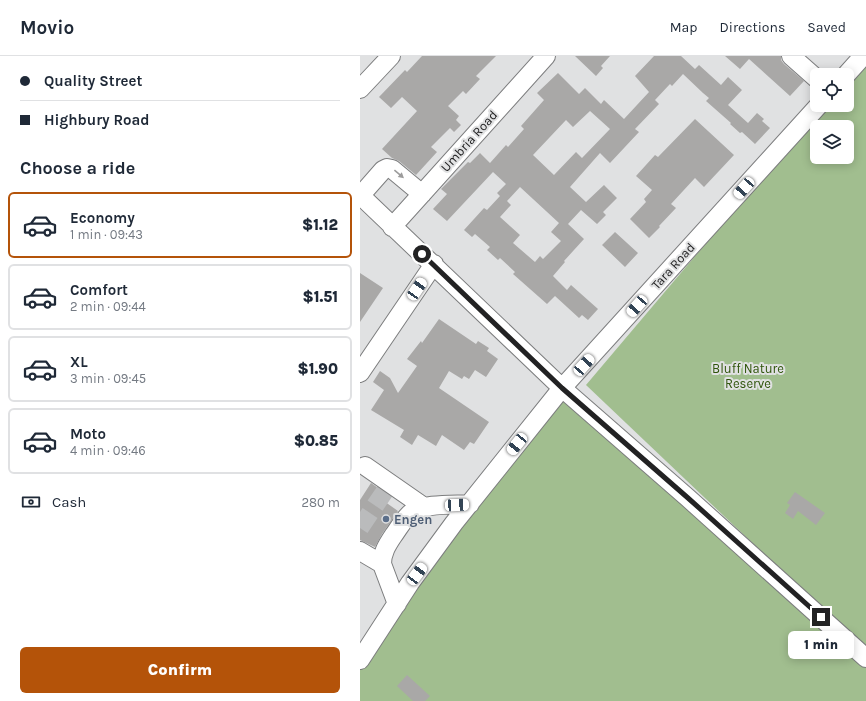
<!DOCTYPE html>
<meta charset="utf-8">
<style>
:root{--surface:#fff;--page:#f2f2f3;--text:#1f2937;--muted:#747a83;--line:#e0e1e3;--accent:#b45309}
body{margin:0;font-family:Karla,sans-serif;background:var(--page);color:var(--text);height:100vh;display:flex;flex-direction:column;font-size:15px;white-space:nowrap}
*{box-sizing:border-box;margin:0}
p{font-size:13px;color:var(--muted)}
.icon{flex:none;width:22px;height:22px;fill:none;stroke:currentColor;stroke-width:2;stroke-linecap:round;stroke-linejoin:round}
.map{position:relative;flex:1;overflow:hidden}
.drawer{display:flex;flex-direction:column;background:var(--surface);width:360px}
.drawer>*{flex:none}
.top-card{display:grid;align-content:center;height:88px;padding:0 20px;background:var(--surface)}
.buttons{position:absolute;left:450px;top:12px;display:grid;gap:8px}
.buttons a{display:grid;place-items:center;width:44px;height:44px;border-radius:6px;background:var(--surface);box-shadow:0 2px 10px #0003;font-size:20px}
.end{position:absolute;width:18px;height:18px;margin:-9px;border:5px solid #222223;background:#fff;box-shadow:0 0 0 2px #fff}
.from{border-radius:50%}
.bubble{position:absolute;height:28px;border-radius:6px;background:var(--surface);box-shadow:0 2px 10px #0003;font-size:13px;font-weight:800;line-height:28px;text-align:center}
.car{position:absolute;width:12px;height:24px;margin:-12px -6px;border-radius:5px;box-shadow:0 0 3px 1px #0007;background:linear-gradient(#fff 24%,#345 0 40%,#fff 0 76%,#345 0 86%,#fff 0)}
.top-card b{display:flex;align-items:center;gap:14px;height:38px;font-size:15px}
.top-card b+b{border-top:1px solid var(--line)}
.top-card i{width:10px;height:10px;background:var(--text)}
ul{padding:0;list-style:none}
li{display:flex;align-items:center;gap:12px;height:66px;margin:0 8px 6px;padding:0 12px;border:2px solid var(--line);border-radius:6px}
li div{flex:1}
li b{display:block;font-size:15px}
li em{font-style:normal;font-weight:800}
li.current{border-color:var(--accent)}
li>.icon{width:36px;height:36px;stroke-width:1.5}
h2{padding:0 20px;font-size:18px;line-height:48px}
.pay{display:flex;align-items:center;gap:10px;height:44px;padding:0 20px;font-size:15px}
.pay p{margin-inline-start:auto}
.primary-button{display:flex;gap:8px;margin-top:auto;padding:8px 20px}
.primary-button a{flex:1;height:46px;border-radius:6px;background:var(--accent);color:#fff;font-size:16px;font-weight:800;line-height:46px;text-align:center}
header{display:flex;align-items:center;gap:24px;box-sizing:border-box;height:56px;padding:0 20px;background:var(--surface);border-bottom:1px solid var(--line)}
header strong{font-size:19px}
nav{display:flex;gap:22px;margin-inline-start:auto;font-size:14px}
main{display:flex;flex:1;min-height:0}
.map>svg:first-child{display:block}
.green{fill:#a1be8f;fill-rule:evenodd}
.building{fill:#a9a8a7;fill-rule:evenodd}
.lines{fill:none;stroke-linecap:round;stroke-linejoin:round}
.minor-tunnel{stroke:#babbbc;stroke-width:18;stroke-dasharray:18 9;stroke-linecap:butt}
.minor-casing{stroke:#7c7d7e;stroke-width:20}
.minor{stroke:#fff;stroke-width:18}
.oneway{fill:#9c9c9c}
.route{stroke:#222223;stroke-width:5}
.service-dot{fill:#5c6f8a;stroke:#e0e1e2;stroke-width:1.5}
.labels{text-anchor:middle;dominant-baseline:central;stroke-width:4;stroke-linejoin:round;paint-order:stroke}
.street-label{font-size:13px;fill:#222223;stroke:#e0e1e2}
.park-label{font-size:13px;fill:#2f550b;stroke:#e0e1e2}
.service-label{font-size:13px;font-weight:bold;fill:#4e5e75;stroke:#e0e1e2;text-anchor:start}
</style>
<header>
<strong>Movio</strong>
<nav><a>Map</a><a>Directions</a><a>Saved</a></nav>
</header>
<main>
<section class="drawer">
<div class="top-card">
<b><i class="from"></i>Quality Street</b>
<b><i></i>Highbury Road</b>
</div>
<h2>Choose a ride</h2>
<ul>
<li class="current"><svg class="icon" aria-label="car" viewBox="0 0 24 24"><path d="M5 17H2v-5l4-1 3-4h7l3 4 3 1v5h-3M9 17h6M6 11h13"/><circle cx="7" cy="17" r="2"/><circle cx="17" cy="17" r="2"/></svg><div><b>Economy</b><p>1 min · 09:43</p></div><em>$1.12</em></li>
<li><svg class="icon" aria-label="car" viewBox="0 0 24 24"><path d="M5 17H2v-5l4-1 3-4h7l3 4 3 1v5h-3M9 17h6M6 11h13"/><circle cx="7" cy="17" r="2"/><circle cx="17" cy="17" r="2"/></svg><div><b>Comfort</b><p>2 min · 09:44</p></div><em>$1.51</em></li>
<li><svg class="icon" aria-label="car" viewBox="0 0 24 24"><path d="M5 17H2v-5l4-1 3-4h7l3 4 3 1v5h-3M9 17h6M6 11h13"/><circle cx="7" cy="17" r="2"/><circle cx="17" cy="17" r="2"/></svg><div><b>XL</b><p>3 min · 09:45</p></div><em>$1.90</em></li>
<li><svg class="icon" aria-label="car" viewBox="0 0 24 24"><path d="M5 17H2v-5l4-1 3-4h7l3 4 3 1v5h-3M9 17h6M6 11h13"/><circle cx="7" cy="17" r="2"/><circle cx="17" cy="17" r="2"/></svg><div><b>Moto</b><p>4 min · 09:46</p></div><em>$0.85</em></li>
</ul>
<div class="pay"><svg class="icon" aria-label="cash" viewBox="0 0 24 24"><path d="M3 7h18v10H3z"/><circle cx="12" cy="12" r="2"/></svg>Cash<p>280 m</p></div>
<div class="primary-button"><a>Confirm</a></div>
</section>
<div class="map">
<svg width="506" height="645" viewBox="0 0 506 645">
<rect width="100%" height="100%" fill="#e0e1e2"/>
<!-- green -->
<path class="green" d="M506,0V595L226,329L463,49H487V20ZM457,71H487V101H457Z
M202,332L506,601V645H0V610Z"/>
<!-- building -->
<path class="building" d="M62,0H136L116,20L120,23L106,38L103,35L88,50L99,60L96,64L101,69L94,76L90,72L71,91L77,96L56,119L39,105L32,102L22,93L57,55L42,41L31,52L19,41L45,14L47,16Z
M215,0H250L241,10L243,12L236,20Z
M294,0H321L335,13L339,9L361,29L368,21L382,34L368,49L388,67L397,57L404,63L402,65L410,72L395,88L382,76L380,77L370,68L371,67L346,45L349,42L343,37L323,18L312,30L310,28L295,44L299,48L275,73L279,76L250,107L240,97L210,131L226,146L244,129L257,142L243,156L246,159L237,168L221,154L208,168L224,183L204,205L205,206L193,220L207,234L211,229L238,253L228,264L222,259L219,262L195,240L187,248L153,218L155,216L140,202L138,204L127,194L130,191L115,178L112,181L104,174L124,152L127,154L140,140L137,137L146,128L133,116L87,165L73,153L87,138L81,133L108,106L110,107L120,97L130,107L146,89L148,91L164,73L161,70L184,44L177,37L198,17L219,38L225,32L241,48L244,44L264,63L289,36L275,20ZM230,55L250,73L222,102L216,96L194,119L173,99L206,64L213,71ZM160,131L199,167L191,176L201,185L183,203L180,200L175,206L153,187L160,179L140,161L151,149L147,145Z
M365,0H421V4L424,8L444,25L430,40L389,3L380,13Z
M335,63L374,99L344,131L335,122L311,148L316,152L299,170L300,171L289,182L270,163L286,146L284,143L292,134L276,120L295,99L298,101Z
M255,176L278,197L265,211L242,189Z
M0,217L23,232L0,266Z
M79,263L116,288L118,285L129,292L127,295L138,303L126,321L115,314L109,323L104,320L102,323L89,315L79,332L129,366L114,388L110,386L104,394L82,379L76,390L58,379L52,389L40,381L44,374L11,354L24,334L13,326L20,315L30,322L38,337L57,310L47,303L61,285L62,287Z
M11,427L25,437L21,443L38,455L22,478L15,491L0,484V444Z
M435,436L465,457L456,469L438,455L433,463L425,457L430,449L427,447Z
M47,619L70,640L65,645H53L37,630Z"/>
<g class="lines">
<!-- minor-tunnel -->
<path class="minor-tunnel" d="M0,472L29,429"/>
<defs>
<path id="minor" d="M431,0L457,23
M486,19L503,0
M0,33L31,0
M0,139L202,332L328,442L506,602
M0,140L23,114L27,112L32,113L62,138
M32,171L186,0
M0,317L74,208
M5,410L64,451
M0,495L22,508
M37,548L22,508C22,497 27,489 33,480C39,472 44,462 52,456C64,447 94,449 110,448
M0,604L50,527L94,467L202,332L459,49"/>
</defs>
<!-- minor casing -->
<use href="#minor" class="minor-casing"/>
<!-- minor -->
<use href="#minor" class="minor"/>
</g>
<!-- one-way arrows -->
<defs><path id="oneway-solid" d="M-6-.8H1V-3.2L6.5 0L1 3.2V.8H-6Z"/></defs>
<use class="oneway" href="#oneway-solid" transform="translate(39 118) rotate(40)"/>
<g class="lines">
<!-- route -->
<path class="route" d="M62,198L202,332L328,442L461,561"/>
</g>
<!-- markers -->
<circle class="service-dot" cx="26" cy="463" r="4"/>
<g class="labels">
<!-- street labels -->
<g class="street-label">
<text transform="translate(109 85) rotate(-48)">Umbria Road</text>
<text transform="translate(313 210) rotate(-48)">Tara Road</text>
</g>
<!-- park labels -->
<g class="park-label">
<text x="388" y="312">Bluff Nature<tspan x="388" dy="15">Reserve</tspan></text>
</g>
<!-- service labels -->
<g class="service-label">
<text x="34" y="463">Engen</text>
</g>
</g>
</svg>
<div class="buttons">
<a><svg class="icon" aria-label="locate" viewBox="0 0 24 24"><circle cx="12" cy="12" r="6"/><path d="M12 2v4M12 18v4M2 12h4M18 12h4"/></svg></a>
<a><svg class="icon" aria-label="layers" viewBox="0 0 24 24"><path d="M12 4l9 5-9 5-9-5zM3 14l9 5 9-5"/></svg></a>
</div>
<i class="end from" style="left:62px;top:198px"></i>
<i class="end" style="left:461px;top:561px"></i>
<div class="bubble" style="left:428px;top:575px;width:66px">1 min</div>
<i class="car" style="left:384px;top:132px;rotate:222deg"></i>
<i class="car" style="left:57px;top:233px;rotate:34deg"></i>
<i class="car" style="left:277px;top:250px;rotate:222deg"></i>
<i class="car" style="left:224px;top:309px;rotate:42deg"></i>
<i class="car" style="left:157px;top:388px;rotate:219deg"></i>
<i class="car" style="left:97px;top:449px;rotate:87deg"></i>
<i class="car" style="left:57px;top:518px;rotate:37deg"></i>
</div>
</main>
